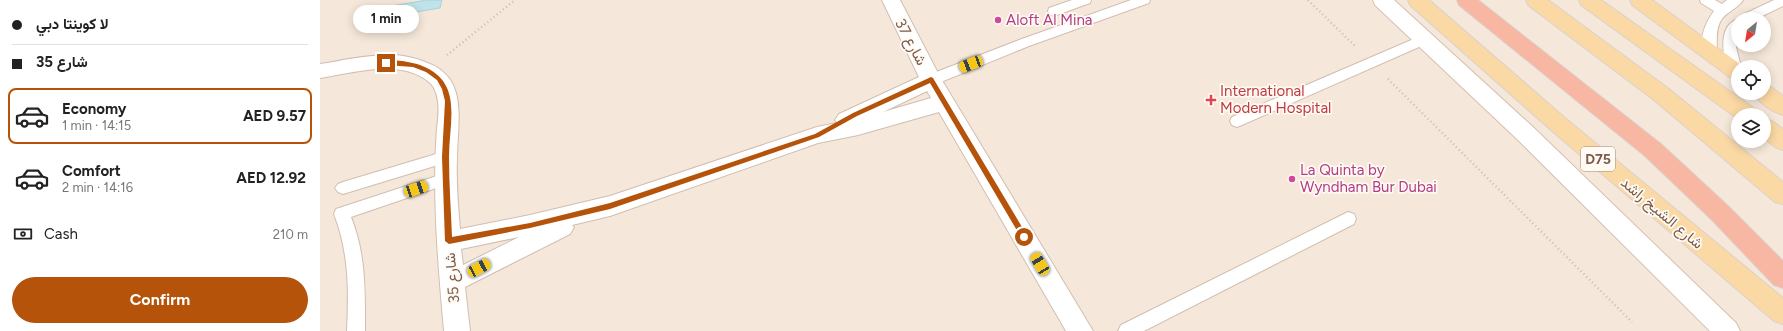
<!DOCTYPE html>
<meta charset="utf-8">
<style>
:root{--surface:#fff;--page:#f2f2f2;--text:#222;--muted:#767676;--line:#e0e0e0;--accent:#b45309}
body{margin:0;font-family:Figtree,Vazirmatn,sans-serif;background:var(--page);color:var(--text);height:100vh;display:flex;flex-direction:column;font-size:15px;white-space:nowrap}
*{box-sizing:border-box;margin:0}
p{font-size:13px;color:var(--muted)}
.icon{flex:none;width:22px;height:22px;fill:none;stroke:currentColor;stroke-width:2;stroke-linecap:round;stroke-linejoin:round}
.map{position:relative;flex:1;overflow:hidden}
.details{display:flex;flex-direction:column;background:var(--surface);width:320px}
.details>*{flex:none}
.hud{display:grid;align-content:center;height:88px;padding:0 12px;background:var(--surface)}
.needle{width:26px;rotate:210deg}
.buttons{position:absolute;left:1411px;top:12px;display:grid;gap:8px}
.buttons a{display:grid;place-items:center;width:40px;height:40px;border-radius:50%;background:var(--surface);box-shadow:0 2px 10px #0003;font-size:20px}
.end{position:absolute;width:18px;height:18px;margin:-9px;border:5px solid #b45309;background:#fff;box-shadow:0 0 0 2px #fff}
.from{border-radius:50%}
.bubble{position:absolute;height:28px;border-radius:14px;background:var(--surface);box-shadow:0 2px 10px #0003;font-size:13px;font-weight:700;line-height:28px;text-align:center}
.car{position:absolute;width:12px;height:24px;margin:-12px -6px;border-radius:5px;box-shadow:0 0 3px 1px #0007;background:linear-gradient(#f5c518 24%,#345 0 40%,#f5c518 0 76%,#345 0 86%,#f5c518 0)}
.hud b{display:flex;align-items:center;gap:14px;height:38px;font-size:15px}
.hud b+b{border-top:1px solid var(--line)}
.hud i{width:10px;height:10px;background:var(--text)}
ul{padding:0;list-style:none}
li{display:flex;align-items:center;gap:12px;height:56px;margin:0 8px 6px;padding:0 4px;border:2px solid transparent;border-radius:8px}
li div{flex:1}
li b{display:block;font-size:15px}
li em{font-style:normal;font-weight:700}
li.on{border-color:var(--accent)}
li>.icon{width:36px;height:36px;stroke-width:1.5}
.pay{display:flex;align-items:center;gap:10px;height:44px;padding:0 12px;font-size:15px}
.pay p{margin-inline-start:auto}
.button{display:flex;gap:8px;margin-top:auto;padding:8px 12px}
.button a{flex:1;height:46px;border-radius:24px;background:var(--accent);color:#fff;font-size:16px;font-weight:700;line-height:46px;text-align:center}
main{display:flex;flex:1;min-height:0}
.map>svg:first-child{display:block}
.residential{fill:#f5e8da;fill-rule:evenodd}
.water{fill:#bfe3e8;stroke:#a5d3da}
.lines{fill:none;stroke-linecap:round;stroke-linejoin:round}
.lane-casing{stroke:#d1beb0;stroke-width:2}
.street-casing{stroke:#d1beb0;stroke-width:2}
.secondary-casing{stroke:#d6c0b0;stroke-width:2}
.primary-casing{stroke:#dad1cd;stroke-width:2}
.highway-casing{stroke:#dad1cd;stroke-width:2}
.path{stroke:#d9b8a5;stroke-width:2.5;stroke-dasharray:1 3;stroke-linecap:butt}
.lane{fill:#fff;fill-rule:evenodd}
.street{fill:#fff;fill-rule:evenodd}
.secondary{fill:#fff;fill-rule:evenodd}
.primary{fill:#fbd9a5;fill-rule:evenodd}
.highway{fill:#f7b7a3;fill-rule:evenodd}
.route{fill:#b45309}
.hotel-dot{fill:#d1479c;stroke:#fffaf3;stroke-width:1.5}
.health-dot{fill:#e0444e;stroke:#fffaf3;stroke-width:1.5}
.labels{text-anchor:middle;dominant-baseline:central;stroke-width:3.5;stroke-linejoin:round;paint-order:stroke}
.shield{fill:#fffaf3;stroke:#a28b7f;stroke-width:1}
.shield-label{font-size:14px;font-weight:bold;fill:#7a5c4d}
.hotel-label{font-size:15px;fill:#b23c85;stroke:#fffaf3;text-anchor:start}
.street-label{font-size:15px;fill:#7a5c4d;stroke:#fffaf3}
.health-label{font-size:15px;fill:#be3a42;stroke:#fffaf3;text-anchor:start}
</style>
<main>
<section class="details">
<div class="hud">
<b><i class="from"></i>لا كوينتا دبي</b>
<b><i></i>شارع 35</b>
</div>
<ul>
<li class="on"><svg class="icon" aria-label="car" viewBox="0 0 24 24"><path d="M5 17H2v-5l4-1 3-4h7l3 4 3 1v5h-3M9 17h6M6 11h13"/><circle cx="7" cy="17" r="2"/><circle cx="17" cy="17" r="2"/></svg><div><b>Economy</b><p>1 min · 14:15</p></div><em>AED 9.57</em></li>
<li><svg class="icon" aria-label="car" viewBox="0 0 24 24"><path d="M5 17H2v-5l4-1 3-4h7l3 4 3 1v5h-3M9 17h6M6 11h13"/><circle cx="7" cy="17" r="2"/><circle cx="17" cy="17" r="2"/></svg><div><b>Comfort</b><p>2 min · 14:16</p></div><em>AED 12.92</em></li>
</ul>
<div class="pay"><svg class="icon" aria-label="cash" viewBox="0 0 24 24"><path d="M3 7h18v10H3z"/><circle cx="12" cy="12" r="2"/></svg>Cash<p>210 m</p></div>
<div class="button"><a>Confirm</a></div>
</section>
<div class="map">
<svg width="1463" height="331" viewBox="0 0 1463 331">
<rect width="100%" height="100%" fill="#fdf6ec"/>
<!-- residential -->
<path class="residential" d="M0,0H1463V331H0ZM1418,19H1444V45H1418ZM1418,67H1444V93H1418ZM1418,115H1444V141H1418Z"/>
<!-- water -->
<path class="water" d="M107,0H122L120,8L61,18L65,7Z"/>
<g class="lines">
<defs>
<path id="lane" d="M752,0H771L770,3L734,16L729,14L728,11L729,8Z
M811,0H830L829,3L709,46L616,84L611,85L606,84L604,80L606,76L699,40Z
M1380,0H1395L1402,4L1407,0H1423C1418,9 1405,12 1400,22C1394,34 1399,48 1395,56L1390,58L1385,56C1377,42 1385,23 1394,11L1381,3Z
M1454,0H1463V6L1436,19H1418L1420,16Z
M1418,19L1416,47L1421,67H1418V76H1411C1403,61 1396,26 1418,19Z
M1103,35L1108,37L1110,40L1108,43L922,125L917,127L912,125L910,121L912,117Z
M126,151L131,153L133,157L131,161L23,194L18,192L15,188L18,184L23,182Z
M126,173L131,175L134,179L131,183L31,217C46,254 45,292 45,331H27C29,290 29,253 14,214L16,209Z
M1028,212L1034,214L1036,219L1034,224L824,331H798L801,325Z"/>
<path id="street" d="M562,0H580L620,77L773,331H746L619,112L538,135L498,143L290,216L252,225L254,227L250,234L145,287L150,331H124C118,264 112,196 117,128C119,114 121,92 109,82C80,58 33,73 0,78V64C25,60 50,54 76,55C86,56 95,58 105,62C150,77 137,122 137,159C136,182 138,206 140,229L210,215L290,196L497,127L517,123L515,120L519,114L599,77ZM607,91L611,98L563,112ZM199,237L143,265L141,249Z"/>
<path id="secondary" d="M1053,0H1074L1214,128L1416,323L1420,331H1390L1198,140L1055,5Z"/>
<path id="primary" d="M1088,0H1109L1245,118L1463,298V324L1454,321L1231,130L1090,5Z
M1206,0H1228L1349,89L1463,182V204L1455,202L1334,100L1208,5Z
M1259,0H1281L1435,109L1439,115H1418V119L1261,5Z
M1310,0H1332L1424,67H1418V80L1411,78L1312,5Z
M1444,85L1451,87L1463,96V115C1452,112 1439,103 1434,93H1444Z
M1444,119L1452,121L1463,129V150L1455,147L1444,138Z"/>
<path id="highway" d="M1137,0H1158L1341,144L1407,205L1463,261V288L1454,285L1391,219L1325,156L1139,5Z"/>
</defs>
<!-- lane casing -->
<use href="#lane" class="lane-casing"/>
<!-- street casing -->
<use href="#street" class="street-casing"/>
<!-- secondary casing -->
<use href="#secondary" class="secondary-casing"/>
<!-- primary casing -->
<use href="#primary" class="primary-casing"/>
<!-- highway casing -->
<use href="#highway" class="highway-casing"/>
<!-- path -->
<path class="path" d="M988,0L1035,46
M127,55L195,0
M1068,79L1312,322"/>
<!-- lane -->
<use href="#lane" class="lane"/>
<!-- street -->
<use href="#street" class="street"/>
<!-- secondary -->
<use href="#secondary" class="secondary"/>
<!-- primary -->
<use href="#primary" class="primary"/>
<!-- highway -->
<use href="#highway" class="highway"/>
</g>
<!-- route -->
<path class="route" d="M64,61C74,59 90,62 100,65C144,81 129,121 129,157C129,184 131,211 132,237L210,223L290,203L495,134L533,113L611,77L613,78L708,237L704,240L702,239L610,83L537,116L499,137L290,209L210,228L129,244L125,241L122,157L125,101L122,89L117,80L106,72L93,67L66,65L64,64Z"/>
<!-- markers -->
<g class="hotel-dot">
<circle cx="678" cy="20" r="4"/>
<circle cx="972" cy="179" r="4"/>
</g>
<path class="health-dot" d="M889 94h4v4h4v4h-4v4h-4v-4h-4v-4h4z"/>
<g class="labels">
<!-- shield labels -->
<rect class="shield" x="1261" y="147" width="34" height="24" rx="3"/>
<g class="shield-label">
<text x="1278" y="159">D75</text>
</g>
<!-- hotel labels -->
<g class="hotel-label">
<text x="686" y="20">Aloft Al Mina</text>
<text x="980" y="170">La Quinta by<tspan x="980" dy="17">Wyndham Bur Dubai</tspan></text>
</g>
<!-- street labels -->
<g class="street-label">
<text transform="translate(591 42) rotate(62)">شارع 37</text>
<text transform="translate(1342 213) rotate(40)">شارع الشيخ راشد</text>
<text transform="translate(132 278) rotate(-95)">شارع 35</text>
</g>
<!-- health labels -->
<g class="health-label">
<text x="900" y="91">International<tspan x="900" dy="17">Modern Hospital</tspan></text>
</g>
</g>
</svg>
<div class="buttons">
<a><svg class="needle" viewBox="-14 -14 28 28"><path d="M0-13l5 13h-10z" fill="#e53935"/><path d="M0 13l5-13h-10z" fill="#767676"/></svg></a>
<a><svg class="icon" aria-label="locate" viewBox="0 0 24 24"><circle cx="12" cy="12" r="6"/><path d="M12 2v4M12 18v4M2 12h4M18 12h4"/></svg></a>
<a><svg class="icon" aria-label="layers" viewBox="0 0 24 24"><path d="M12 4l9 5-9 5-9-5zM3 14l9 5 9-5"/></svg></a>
</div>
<i class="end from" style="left:704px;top:237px"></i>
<i class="end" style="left:66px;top:63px"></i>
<div class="bubble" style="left:33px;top:5px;width:66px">1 min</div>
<i class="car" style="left:651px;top:64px;rotate:249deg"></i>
<i class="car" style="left:96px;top:189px;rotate:71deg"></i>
<i class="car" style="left:720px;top:264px;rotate:329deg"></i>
<i class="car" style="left:159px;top:268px;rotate:62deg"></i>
</div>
</main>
